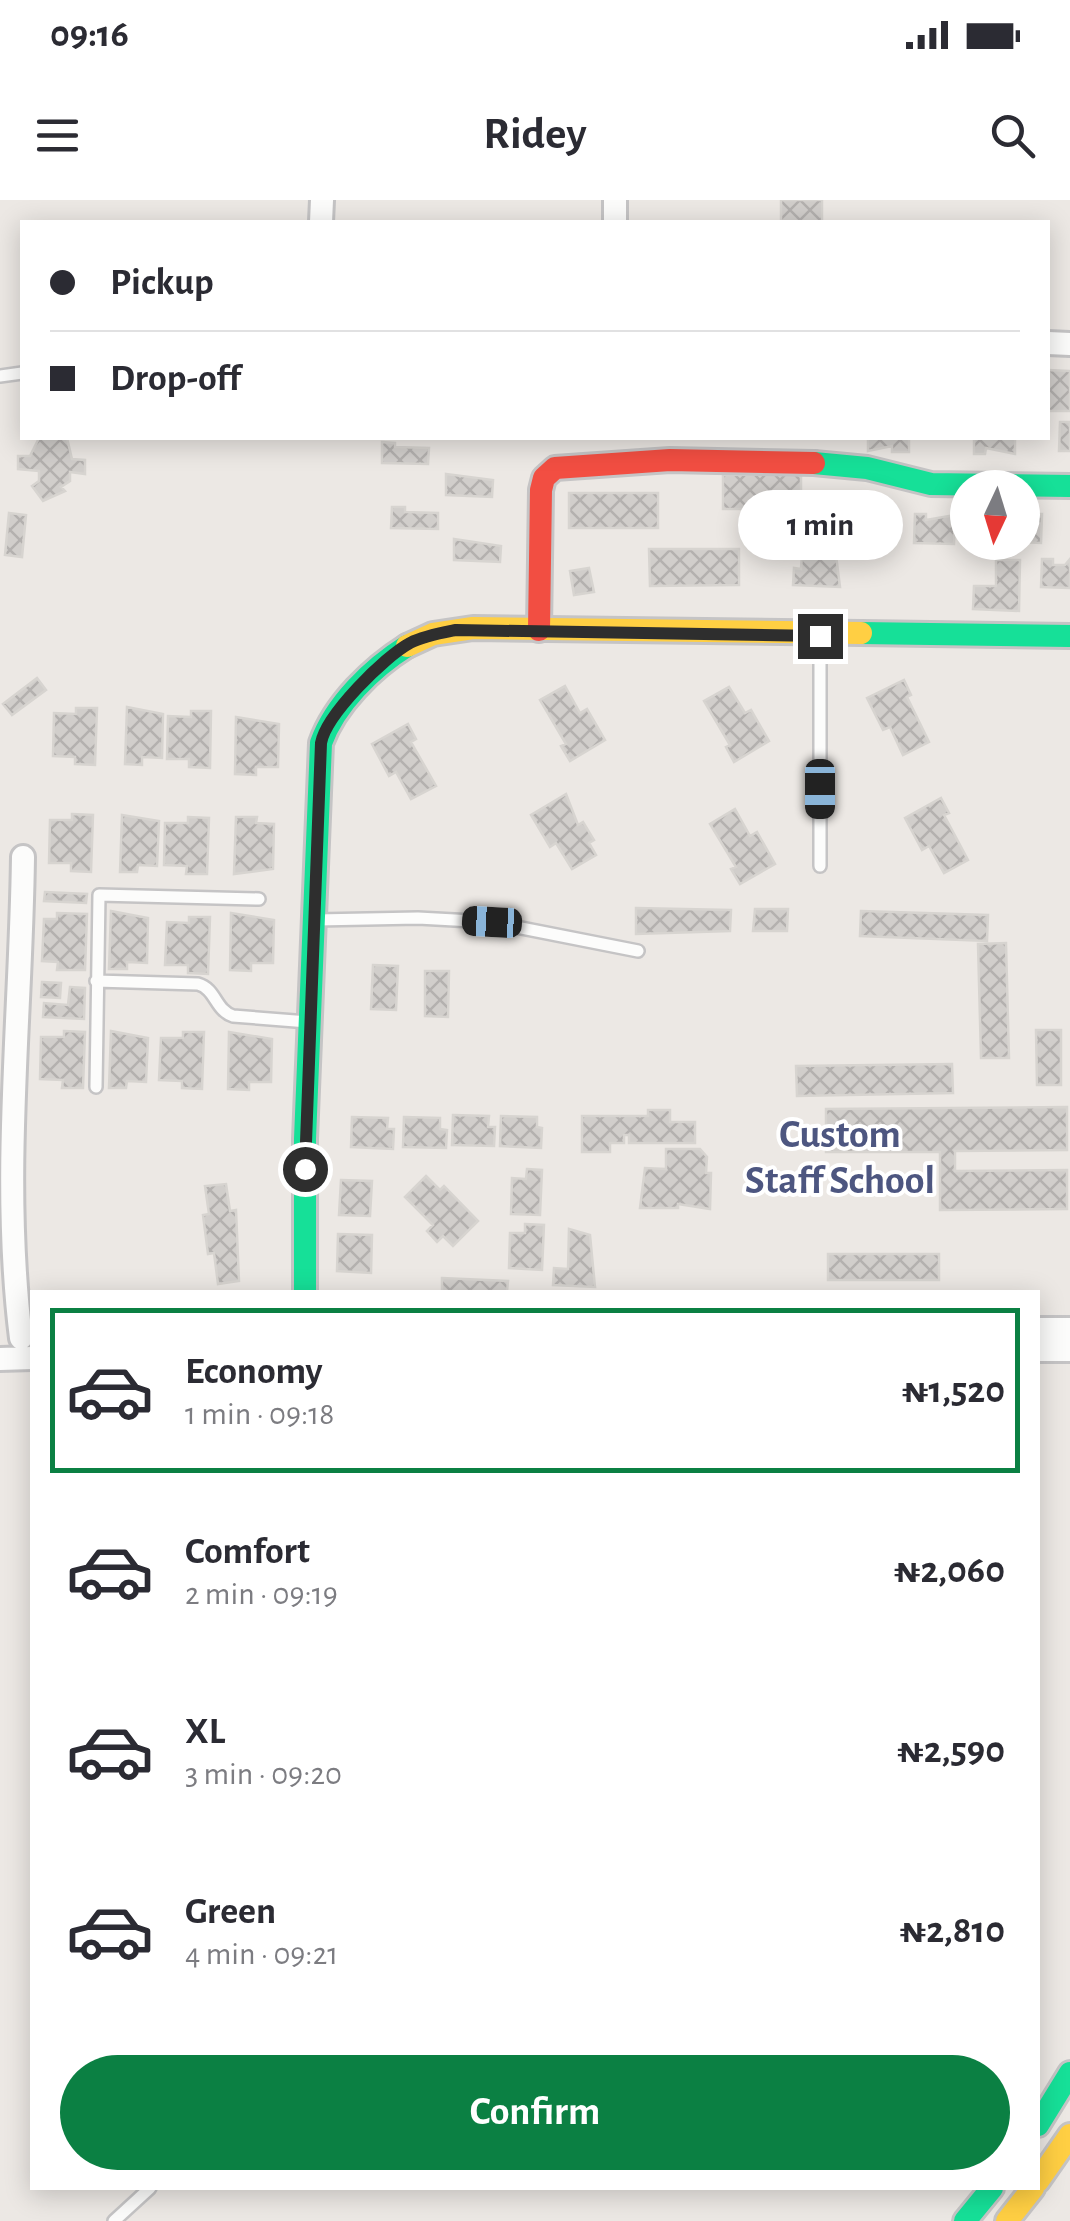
<!DOCTYPE html>
<meta charset="utf-8">
<style>
:root{--surface:#fff;--page:#f7f7f7;--text:#2b2b33;--muted:#7c7c81;--line:#e1e1e2;--accent:#0b8043}
body{margin:0;font-family:"Alegreya Sans",sans-serif;background:var(--page);color:var(--text);height:100vh;display:flex;flex-direction:column;font-size:38px;white-space:nowrap}
*{box-sizing:border-box;margin:0}
p{font-size:32px;color:var(--muted)}
.icon{flex:none;width:55px;height:55px;fill:none;stroke:currentColor;stroke-width:2;stroke-linecap:round;stroke-linejoin:round}
.map{position:relative;flex:1;overflow:hidden}
.sheet{position:absolute;left:30px;top:1090px;width:1010px;height:900px;display:flex;flex-direction:column;background:var(--surface);border-radius:0px;box-shadow:0 5px 25px #0003}
.sheet>*{flex:none}
.guide{position:absolute;left:20px;top:20px;width:1030px;height:220px;border-radius:0px;box-shadow:0 5px 25px #0003;display:grid;align-content:center;height:220px;padding:0 30px;background:var(--surface)}
.needle{width:65px;rotate:184deg}
.tools{position:absolute;left:950px;top:270px;display:grid;gap:20px}
.tools a{display:grid;place-items:center;width:90px;height:90px;border-radius:50%;background:var(--surface);box-shadow:0 5px 25px #0003;font-size:50px}
.end{position:absolute;width:45px;height:45px;margin:-22px;border:12px solid #2e2e2e;background:#fff;box-shadow:0 0 0 5px #fff}
.from{border-radius:50%}
.bubble{position:absolute;height:70px;border-radius:35px;background:var(--surface);box-shadow:0 5px 25px #0003;font-size:32px;font-weight:700;line-height:70px;text-align:center}
.car{position:absolute;width:30px;height:60px;margin:-30px -15px;border-radius:12px;box-shadow:0 0 8px 2px #0007;background:linear-gradient(#222 24%,#8ab4d8 0 40%,#222 0 76%,#8ab4d8 0 86%,#222 0)}
.guide b{display:flex;align-items:center;gap:35px;height:95px;font-size:38px}
.guide b+b{border-top:2px solid var(--line)}
.guide i{width:25px;height:25px;background:var(--text)}
ul{padding:18px 0 0;list-style:none}
li{display:flex;align-items:center;gap:30px;height:165px;margin:0 20px 15px;padding:0 10px;border:5px solid transparent;border-radius:0px}
li div{flex:1}
li b{display:block;font-size:38px}
li em{font-style:normal;font-weight:700}
li.on{border-color:var(--accent)}
li>.icon{width:90px;height:90px;stroke-width:1.5}
.action{display:flex;gap:20px;margin-top:auto;padding:20px 30px}
.action a{flex:1;height:115px;border-radius:60px;background:var(--accent);color:#fff;font-size:40px;font-weight:700;line-height:115px;text-align:center}
.status{display:flex;justify-content:space-between;align-items:center;height:70px;padding:0 50px;background:var(--surface);direction:ltr}
.status svg{height:28px;fill:currentColor}
header{display:flex;justify-content:space-between;align-items:center;height:130px;padding:0 30px;background:var(--surface);font-size:45px;font-weight:700}
.map>svg:first-child{display:block}
.building{fill:url(#building-cross-hatch);stroke:#d7d4d0;stroke-width:2.5}
.lines{fill:none;stroke-linecap:round;stroke-linejoin:round}
.lane-casing{stroke:#c5c4c5;stroke-width:16}
.street-casing{stroke:#c5c4c5;stroke-width:28}
.fast-casing{stroke:#c5c4c5;stroke-width:28}
.slow-casing{stroke:#c5c4c5;stroke-width:28}
.jam-casing{stroke:#c5c4c5;stroke-width:28}
.lane{stroke:#fcfcfb;stroke-width:11}
.street{stroke:#fcfcfb;stroke-width:22}
.fast{stroke:#16e098;stroke-width:22}
.slow{stroke:#ffcf43;stroke-width:22}
.jam{stroke:#f24e42;stroke-width:22}
.route{stroke:#2e2e2e;stroke-width:12}
.labels{text-anchor:middle;dominant-baseline:central;stroke-width:8;stroke-linejoin:round;paint-order:stroke}
.neighbourhood-label{font-size:40px;font-weight:bold;fill:#4d5680;stroke:#fff}
</style>
<div class="status"><b>09:16</b><svg viewBox="0 0 49 12"><path d="M0 12V9h3v3zM5 12V6h3v6zM10 12V3h3v9zM15 12V0h3v12zM26 1h20v11H26zM47 4h2v5h-2z"/></svg></div>
<header><svg class="icon" aria-label="menu" viewBox="0 0 24 24"><path d="M4 6h16M4 12h16M4 18h16"/></svg>Ridey<svg class="icon" aria-label="search" viewBox="0 0 24 24"><circle cx="10" cy="10" r="6"/><path d="M15 15l6 6"/></svg></header>
<div class="map">
<svg width="1070" height="2021" viewBox="0 0 1070 2021">
<defs>
<pattern id="building-cross-hatch" width="8" height="8" patternUnits="userSpaceOnUse" patternTransform="scale(2.5)"><rect width="8" height="8" fill="#d1cecb"/><path d="M0 0l8 8M0 8l8-8" fill="none" stroke="#b4b1af"/></pattern>
</defs>
<rect width="100%" height="100%" fill="#ece8e4"/>
<!-- building -->
<path class="building" d="M781,0H822V22H781Z
M1048,170L1070,171V211H1048Z
M1060,222H1070V251H1059Z
M39,238H67L72,259L85,260V274L70,272V281L61,287L65,291L43,301L32,286L39,281V271L18,269V256H30Z
M868,238H909V252H892V246L868,251Z
M974,238H1015V254L986,248L985,254H974Z
M382,242L395,243V247L429,248L428,264L382,263Z
M446,274L493,280L492,297L446,295Z
M801,274V309H723V275Z
M569,293H658V328H569Z
M392,307H405V312L438,313V329L391,328Z
M9,313L26,315L22,357L5,355Z
M830,314L854,321V314L870,315V343L829,342Z
M915,314H926V320L955,315L954,344L914,343Z
M1025,314H1042L1041,343L1018,342H1022Z
M454,339L501,346L500,362L454,360Z
M649,349H739V385L650,386Z
M802,353L836,355L840,387L793,385L794,368L801,369Z
M1042,359H1053V365H1065L1070,359V388L1041,387Z
M996,360H1020L1019,411L973,409L974,386H996Z
M589,368L594,392L574,395L570,371Z
M37,478L46,490L12,515L3,504Z
M904,480L911,495L907,497L929,542L903,555L890,527L883,530L867,498Z
M565,486L580,513L587,509L605,540L570,561L561,546L566,544L540,500Z
M729,487L745,513L751,510L769,541L734,562L726,547L730,545L704,501Z
M127,507L163,514L162,558L142,557V565L125,564Z
M76,508H97L95,565L75,564V557L53,556L54,513L76,514Z
M191,511H211L210,568L189,567V559H167L168,516L191,517Z
M236,517L279,524L278,567H256V575L235,574Z
M408,524L416,539L411,542L436,586L411,599L396,572L389,576L372,544Z
M566,594L578,625L583,622L594,640L589,643L596,655L572,669L556,643L550,647L531,615Z
M941,598L949,613L944,615L968,660L944,673L929,646L922,650L905,618Z
M735,609L750,636L757,632L775,664L740,684L731,669L736,667L710,624Z
M72,614L93,615L91,672L71,671V663H49L50,620H72Z
M122,615L159,621L157,666L138,665L137,672H120Z
M188,617L209,618L207,674H186L187,666L164,665L165,623H188Z
M236,617H257L256,623L274,624L273,669L234,674Z
M45,692L87,694L86,703L44,701Z
M636,708L731,710L730,731L636,734Z
M755,709H788L787,731H753Z
M111,711L148,718L147,763L127,762V769H109Z
M861,711L988,715L987,741L860,736Z
M57,713L87,714L85,770H57L58,762L42,761L44,719H57Z
M231,713L274,720L273,763H251V771L230,770Z
M189,717H210L208,774L188,773V765H165L167,722L189,723Z
M1006,743L1009,858H981L978,744Z
M373,765L398,766L396,810L371,809Z
M425,771H449L448,817L425,816Z
M42,782L61,783L60,798L41,797Z
M70,787L85,788L84,819L43,817L44,803L68,805Z
M1036,830H1061V885H1037Z
M64,831L85,832L83,888H62L63,880L40,879L41,837H64Z
M111,831L148,838L146,882L127,881L126,888H109Z
M183,832H204L202,889L182,888V881L159,880L161,838H183Z
M229,832L272,839L271,882H249V890L228,889Z
M952,864L953,893L797,896L796,866Z
M1067,907V950L955,951V971L1067,970V1009L940,1010V952H826V909Z
M648,910H670V922H695V943H629V935H624V943H610V952H582V916H648Z
M453,915L489,916L488,927H495L494,946L452,945Z
M501,916L537,917V927L542,928L541,948L500,946Z
M352,917L388,918L387,929H394L393,949L351,947Z
M404,917L440,918V929L447,930L446,948L403,947Z
M666,949H700L707,957L706,973H711L710,1009L678,1004V1008H640L645,968L666,969Z
M527,969L542,970L540,1015L511,1014L512,978L526,979Z
M426,976L440,990L444,986L478,1021L453,1046L443,1036L437,1042L427,1031L433,1025L405,997Z
M341,980L372,981L370,1016L339,1015Z
M226,984L230,1011L236,1010L239,1081L218,1084L214,1053L208,1054L203,1015L209,1014L205,986Z
M525,1024L544,1025L542,1070L509,1068L510,1033H525Z
M569,1029L590,1035L595,1087L553,1085L554,1068L568,1069Z
M338,1034L372,1035L371,1073L337,1071Z
M828,1054H939V1080H828Z
M442,1078L508,1081L507,1092H442Z"/>
<g class="lines">
<defs>
<path id="lane" d="M0,176L22,173
M820,435V666
M316,720L418,718L491,722L638,751
M96,781L198,784C216,789 215,810 233,816L308,822
M96,887L99,695L259,699
M114,2021L150,1988"/>
<path id="street" d="M321,22L322,0
M615,22V0
M1048,143L1070,144
M1038,1129H1070
M21,1138C1,978 21,818 23,657
M1038,1150H1070
M0,1159L32,1158"/>
<path id="fast" d="M814,263L867,268L931,284L1070,286
M861,433L1070,436
M305,1092V939L321,543C335,504 372,468 407,446
M1038,1925L1070,1873
M965,2021L992,1988"/>
<path id="slow" d="M407,446L433,434L473,428L861,433
M1038,1981L1070,1935
M1007,2021L1033,1988"/>
<path id="jam" d="M539,430L541,290L544,278L555,268L670,260L814,263"/>
</defs>
<!-- lane casing -->
<use href="#lane" class="lane-casing"/>
<!-- street casing -->
<use href="#street" class="street-casing"/>
<!-- fast casing -->
<use href="#fast" class="fast-casing"/>
<!-- slow casing -->
<use href="#slow" class="slow-casing"/>
<!-- jam casing -->
<use href="#jam" class="jam-casing"/>
<!-- lane -->
<use href="#lane" class="lane"/>
<!-- street -->
<use href="#street" class="street"/>
<!-- fast -->
<use href="#fast" class="fast"/>
<!-- slow -->
<use href="#slow" class="slow"/>
<!-- jam -->
<use href="#jam" class="jam"/>
</g>
<g class="lines">
<!-- route -->
<path class="route" d="M305,969L321,543C326,515 384,457 410,443C424,436 441,433 456,430L820,436"/>
</g>
<g class="labels">
<!-- neighbourhood labels -->
<g class="neighbourhood-label">
<text x="840" y="935">Custom<tspan x="840" dy="46">Staff School</tspan></text>
</g>
</g>
</svg>
<div class="tools">
<a><svg class="needle" viewBox="-14 -14 28 28"><path d="M0-13l5 13h-10z" fill="#e53935"/><path d="M0 13l5-13h-10z" fill="#7c7c81"/></svg></a>
</div>
<i class="end from" style="left:305px;top:969px"></i>
<i class="end" style="left:820px;top:436px"></i>
<div class="bubble" style="left:738px;top:290px;width:165px">1 min</div>
<i class="car" style="left:820px;top:589px;rotate:180deg"></i>
<i class="car" style="left:492px;top:722px;rotate:273deg"></i>
<div class="guide">
<b><i class="from"></i>Pickup</b>
<b><i></i>Drop-off</b>
</div>
<section class="sheet">
<ul>
<li class="on"><svg class="icon" aria-label="car" viewBox="0 0 24 24"><path d="M5 17H2v-5l4-1 3-4h7l3 4 3 1v5h-3M9 17h6M6 11h13"/><circle cx="7" cy="17" r="2"/><circle cx="17" cy="17" r="2"/></svg><div><b>Economy</b><p>1 min · 09:18</p></div><em>₦1,520</em></li>
<li><svg class="icon" aria-label="car" viewBox="0 0 24 24"><path d="M5 17H2v-5l4-1 3-4h7l3 4 3 1v5h-3M9 17h6M6 11h13"/><circle cx="7" cy="17" r="2"/><circle cx="17" cy="17" r="2"/></svg><div><b>Comfort</b><p>2 min · 09:19</p></div><em>₦2,060</em></li>
<li><svg class="icon" aria-label="car" viewBox="0 0 24 24"><path d="M5 17H2v-5l4-1 3-4h7l3 4 3 1v5h-3M9 17h6M6 11h13"/><circle cx="7" cy="17" r="2"/><circle cx="17" cy="17" r="2"/></svg><div><b>XL</b><p>3 min · 09:20</p></div><em>₦2,590</em></li>
<li><svg class="icon" aria-label="car" viewBox="0 0 24 24"><path d="M5 17H2v-5l4-1 3-4h7l3 4 3 1v5h-3M9 17h6M6 11h13"/><circle cx="7" cy="17" r="2"/><circle cx="17" cy="17" r="2"/></svg><div><b>Green</b><p>4 min · 09:21</p></div><em>₦2,810</em></li>
</ul>
<div class="action"><a>Confirm</a></div>
</section>
</div>
